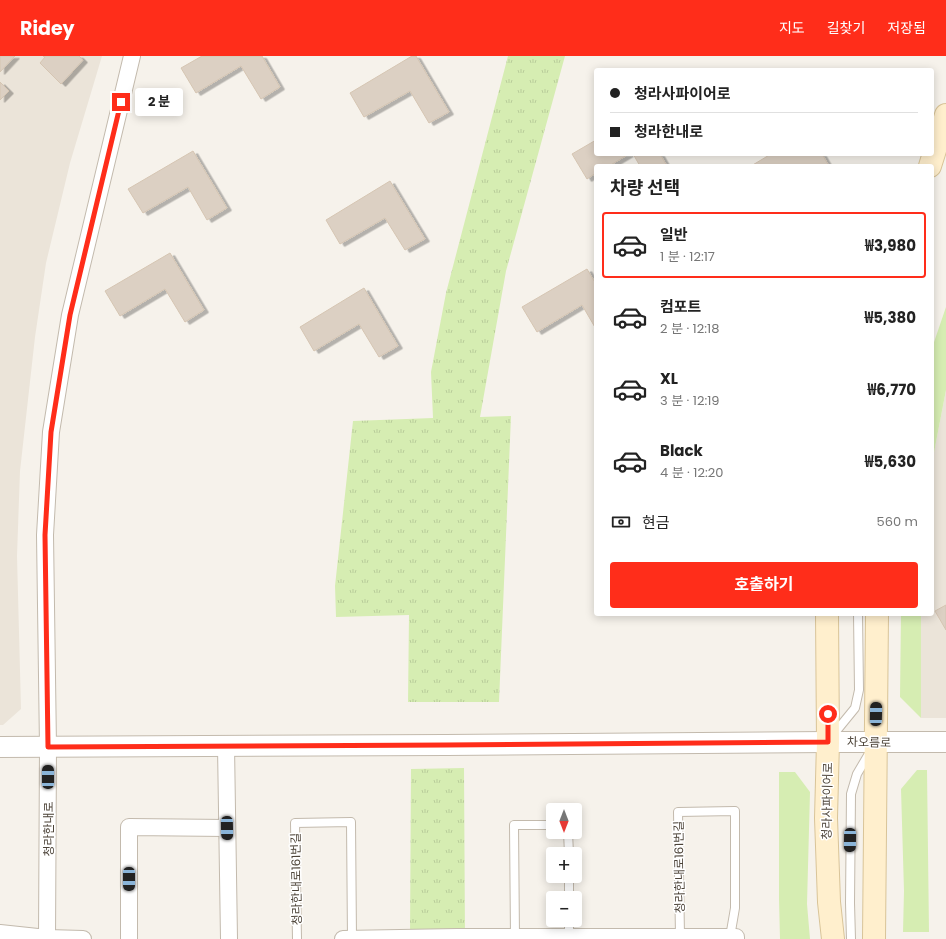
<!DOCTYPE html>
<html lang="ko">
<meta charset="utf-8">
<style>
:root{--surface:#fff;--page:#f6f6f6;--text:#222;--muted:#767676;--line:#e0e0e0;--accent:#ff2d1a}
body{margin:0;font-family:Poppins,"Noto Sans KR",sans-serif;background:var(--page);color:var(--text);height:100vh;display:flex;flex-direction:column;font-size:15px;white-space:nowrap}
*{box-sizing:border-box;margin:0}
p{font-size:13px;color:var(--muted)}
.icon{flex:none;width:22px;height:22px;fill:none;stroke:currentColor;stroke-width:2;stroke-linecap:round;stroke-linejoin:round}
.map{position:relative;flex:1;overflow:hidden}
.side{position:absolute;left:594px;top:108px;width:340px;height:452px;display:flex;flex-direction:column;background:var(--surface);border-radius:4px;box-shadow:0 2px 10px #0003}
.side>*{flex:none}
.hud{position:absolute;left:594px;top:12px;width:340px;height:88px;border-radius:4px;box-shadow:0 2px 10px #0003;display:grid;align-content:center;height:88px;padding:0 16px;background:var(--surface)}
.needle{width:26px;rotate:180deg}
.buttons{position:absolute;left:546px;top:747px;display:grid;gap:8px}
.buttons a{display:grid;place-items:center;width:36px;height:36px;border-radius:4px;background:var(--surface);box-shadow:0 2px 10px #0003;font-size:20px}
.end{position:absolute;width:18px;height:18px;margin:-9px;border:5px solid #ff2d1a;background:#fff;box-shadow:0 0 0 2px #fff}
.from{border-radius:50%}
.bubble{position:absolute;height:28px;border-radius:4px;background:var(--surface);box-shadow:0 2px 10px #0003;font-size:13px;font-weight:700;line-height:28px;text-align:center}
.car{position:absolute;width:12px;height:24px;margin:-12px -6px;border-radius:5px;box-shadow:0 0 3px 1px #0007;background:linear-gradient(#222 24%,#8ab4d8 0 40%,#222 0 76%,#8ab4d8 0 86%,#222 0)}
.hud b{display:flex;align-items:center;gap:14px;height:38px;font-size:15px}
.hud b+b{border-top:1px solid var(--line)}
.hud i{width:10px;height:10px;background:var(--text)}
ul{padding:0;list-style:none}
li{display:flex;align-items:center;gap:12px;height:66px;margin:0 8px 6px;padding:0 8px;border:2px solid transparent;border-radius:4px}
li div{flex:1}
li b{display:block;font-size:15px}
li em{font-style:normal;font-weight:700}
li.on{border-color:var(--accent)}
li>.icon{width:36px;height:36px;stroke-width:1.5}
h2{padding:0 16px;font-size:18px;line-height:48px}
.pay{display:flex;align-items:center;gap:10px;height:44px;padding:0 16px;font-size:15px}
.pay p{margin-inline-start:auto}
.action{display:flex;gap:8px;margin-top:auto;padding:8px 16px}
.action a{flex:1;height:46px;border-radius:4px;background:var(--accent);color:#fff;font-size:16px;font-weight:700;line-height:46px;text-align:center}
header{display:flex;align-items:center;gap:24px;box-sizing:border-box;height:56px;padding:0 20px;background:var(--accent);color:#fff}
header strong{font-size:19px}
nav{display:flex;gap:22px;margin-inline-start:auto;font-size:14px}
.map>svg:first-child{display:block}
.residential{fill:#ebe4d9}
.green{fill:#d6edb2}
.park{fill:url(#park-tufts)}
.building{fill:#dcd0c3;stroke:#d5c5b2;filter:url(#shadow)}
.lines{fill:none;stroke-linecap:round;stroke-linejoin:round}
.service-casing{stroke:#c3baad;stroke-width:10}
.minor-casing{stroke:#c3baad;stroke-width:18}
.tertiary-casing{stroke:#c3baad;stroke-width:22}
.secondary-casing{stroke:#d9c498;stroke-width:24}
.service{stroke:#fff;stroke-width:8}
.minor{stroke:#fff;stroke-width:16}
.tertiary{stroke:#fff;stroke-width:20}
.secondary{stroke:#ffefcd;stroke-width:22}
.route{stroke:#ff2d1a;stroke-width:5}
.labels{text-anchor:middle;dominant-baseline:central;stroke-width:3;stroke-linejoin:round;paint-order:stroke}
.street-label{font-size:12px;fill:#4c4338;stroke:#fff}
</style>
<header>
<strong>Ridey</strong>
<nav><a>지도</a><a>길찾기</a><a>저장됨</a></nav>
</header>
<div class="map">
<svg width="946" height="883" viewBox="0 0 946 883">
<defs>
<pattern id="park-tufts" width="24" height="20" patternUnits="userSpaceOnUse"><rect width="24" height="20" fill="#d6edb2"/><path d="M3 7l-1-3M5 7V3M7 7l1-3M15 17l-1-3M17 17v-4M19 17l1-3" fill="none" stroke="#b9cc9a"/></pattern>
<filter id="shadow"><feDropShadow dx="4.5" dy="2.5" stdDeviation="0" flood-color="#0004"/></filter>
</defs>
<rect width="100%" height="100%" fill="#f6f2eb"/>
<!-- residential -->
<path class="residential" d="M0,0H102L70,107L46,207L35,281L20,415L17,500L21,653L3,669H0Z
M946,334V662H921V558H932V407Z"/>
<!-- green -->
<path class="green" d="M946,251V334L932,407V292Z
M901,558H921V662L900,641Z
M917,714H927L929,876H903L904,835L901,733Z
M779,716H795L810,736L807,848L810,883H780L779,843Z"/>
<!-- park -->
<path class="park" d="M508,0H565L506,215L480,361L511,360L499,646H408L409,559L336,561L335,530L353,365L433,362L431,316L446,237Z
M464,712L465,883H410L411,713Z"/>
<!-- building -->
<path class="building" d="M0,0H15L0,16Z
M43,0H79L83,4L61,28L40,7L45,1Z
M202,0H262L280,31L261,43L241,10L196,37L181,12Z
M412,0H416L449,56L429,67L410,35L364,61L350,37Z
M0,26L9,35L0,44Z
M596,84V98H629L609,110H596V117L587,123L572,98Z
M193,95L227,152L207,164L188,131L143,157L128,133Z
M633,98H660L667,110H640Z
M771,98H822L829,110H751Z
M390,125L425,183L405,194L385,162L340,188L326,164Z
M170,197L204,254L185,266L165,233L120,260L105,235Z
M587,213L596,228V273L582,249L537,276L522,251Z
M364,232L398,290L379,301L359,268L314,295L300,271Z
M946,549V574L935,555Z"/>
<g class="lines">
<defs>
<path id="service" d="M833,679L855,652L859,634L858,558
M568,776L569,798
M569,820V842
M569,864V883
M680,880L678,756L735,755V852L730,881
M515,882L514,769H553
M297,883L295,767L351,766L352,883
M851,883L850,847L851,738L857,718L870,696"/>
<path id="minor" d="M226,690L229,883
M0,877L47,882L83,883
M47,883L48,691L45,479L51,376L70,259L132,0
M129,883V771L227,772
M343,883L457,881H736V883"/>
<path id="tertiary" d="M0,691L446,689L828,686H946"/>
<path id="secondary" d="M930,110L946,59
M827,558L828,686L826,762L829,846L833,883
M874,883L877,558"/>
</defs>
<!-- service casing -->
<use href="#service" class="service-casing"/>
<!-- minor casing -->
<use href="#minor" class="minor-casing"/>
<!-- tertiary casing -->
<use href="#tertiary" class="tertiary-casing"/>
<!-- secondary casing -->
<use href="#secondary" class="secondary-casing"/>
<!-- service -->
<use href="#service" class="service"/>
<!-- minor -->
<use href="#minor" class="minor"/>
<!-- tertiary -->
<use href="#tertiary" class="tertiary"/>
<!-- secondary -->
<use href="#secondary" class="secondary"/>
</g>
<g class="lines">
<!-- route -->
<path class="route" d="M121,46L70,259L51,376L45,479L48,691L446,689L828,686V658"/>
</g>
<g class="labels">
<!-- street labels -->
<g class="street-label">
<text transform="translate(869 686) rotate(1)">차오름로</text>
<text transform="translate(827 745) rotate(-89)">청라사파이어로</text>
<text transform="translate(48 773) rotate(-90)">청라한내로</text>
<text transform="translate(679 811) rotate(-91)">청라한내로161번길</text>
<text transform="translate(296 823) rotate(-91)">청라한내로161번길</text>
</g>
</g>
</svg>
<div class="buttons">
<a><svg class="needle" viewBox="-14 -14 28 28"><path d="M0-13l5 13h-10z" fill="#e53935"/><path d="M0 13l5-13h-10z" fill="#767676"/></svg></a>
<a>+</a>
<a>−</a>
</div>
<i class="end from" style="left:828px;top:658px"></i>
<i class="end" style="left:121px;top:46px"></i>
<div class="bubble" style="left:135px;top:32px;width:48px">2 분</div>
<i class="car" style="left:876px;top:658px;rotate:1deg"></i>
<i class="car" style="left:48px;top:721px;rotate:0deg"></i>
<i class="car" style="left:227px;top:772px;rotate:179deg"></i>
<i class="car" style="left:850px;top:784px;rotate:181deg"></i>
<i class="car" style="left:129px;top:823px;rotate:180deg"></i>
<div class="hud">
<b><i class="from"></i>청라사파이어로</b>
<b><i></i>청라한내로</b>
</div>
<section class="side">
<h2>차량 선택</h2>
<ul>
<li class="on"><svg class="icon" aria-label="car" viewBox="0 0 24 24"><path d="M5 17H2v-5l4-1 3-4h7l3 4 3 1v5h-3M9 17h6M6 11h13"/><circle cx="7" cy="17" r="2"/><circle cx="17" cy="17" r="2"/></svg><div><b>일반</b><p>1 분 · 12:17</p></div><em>₩3,980</em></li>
<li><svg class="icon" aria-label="car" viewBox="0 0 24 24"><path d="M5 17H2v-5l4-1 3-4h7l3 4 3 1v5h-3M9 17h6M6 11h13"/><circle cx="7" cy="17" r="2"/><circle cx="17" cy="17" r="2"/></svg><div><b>컴포트</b><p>2 분 · 12:18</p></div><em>₩5,380</em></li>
<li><svg class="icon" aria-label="car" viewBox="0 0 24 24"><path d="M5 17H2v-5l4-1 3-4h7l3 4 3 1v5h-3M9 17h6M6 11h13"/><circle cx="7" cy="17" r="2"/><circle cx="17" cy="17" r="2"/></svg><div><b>XL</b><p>3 분 · 12:19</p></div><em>₩6,770</em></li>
<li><svg class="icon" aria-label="car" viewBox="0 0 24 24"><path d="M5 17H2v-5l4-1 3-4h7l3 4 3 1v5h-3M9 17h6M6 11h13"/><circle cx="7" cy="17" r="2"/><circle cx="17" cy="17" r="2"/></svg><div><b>Black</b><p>4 분 · 12:20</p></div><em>₩5,630</em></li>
</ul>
<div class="pay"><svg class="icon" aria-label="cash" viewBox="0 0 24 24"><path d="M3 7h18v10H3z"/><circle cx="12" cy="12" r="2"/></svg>현금<p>560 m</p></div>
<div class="action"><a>호출하기</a></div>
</section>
</div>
